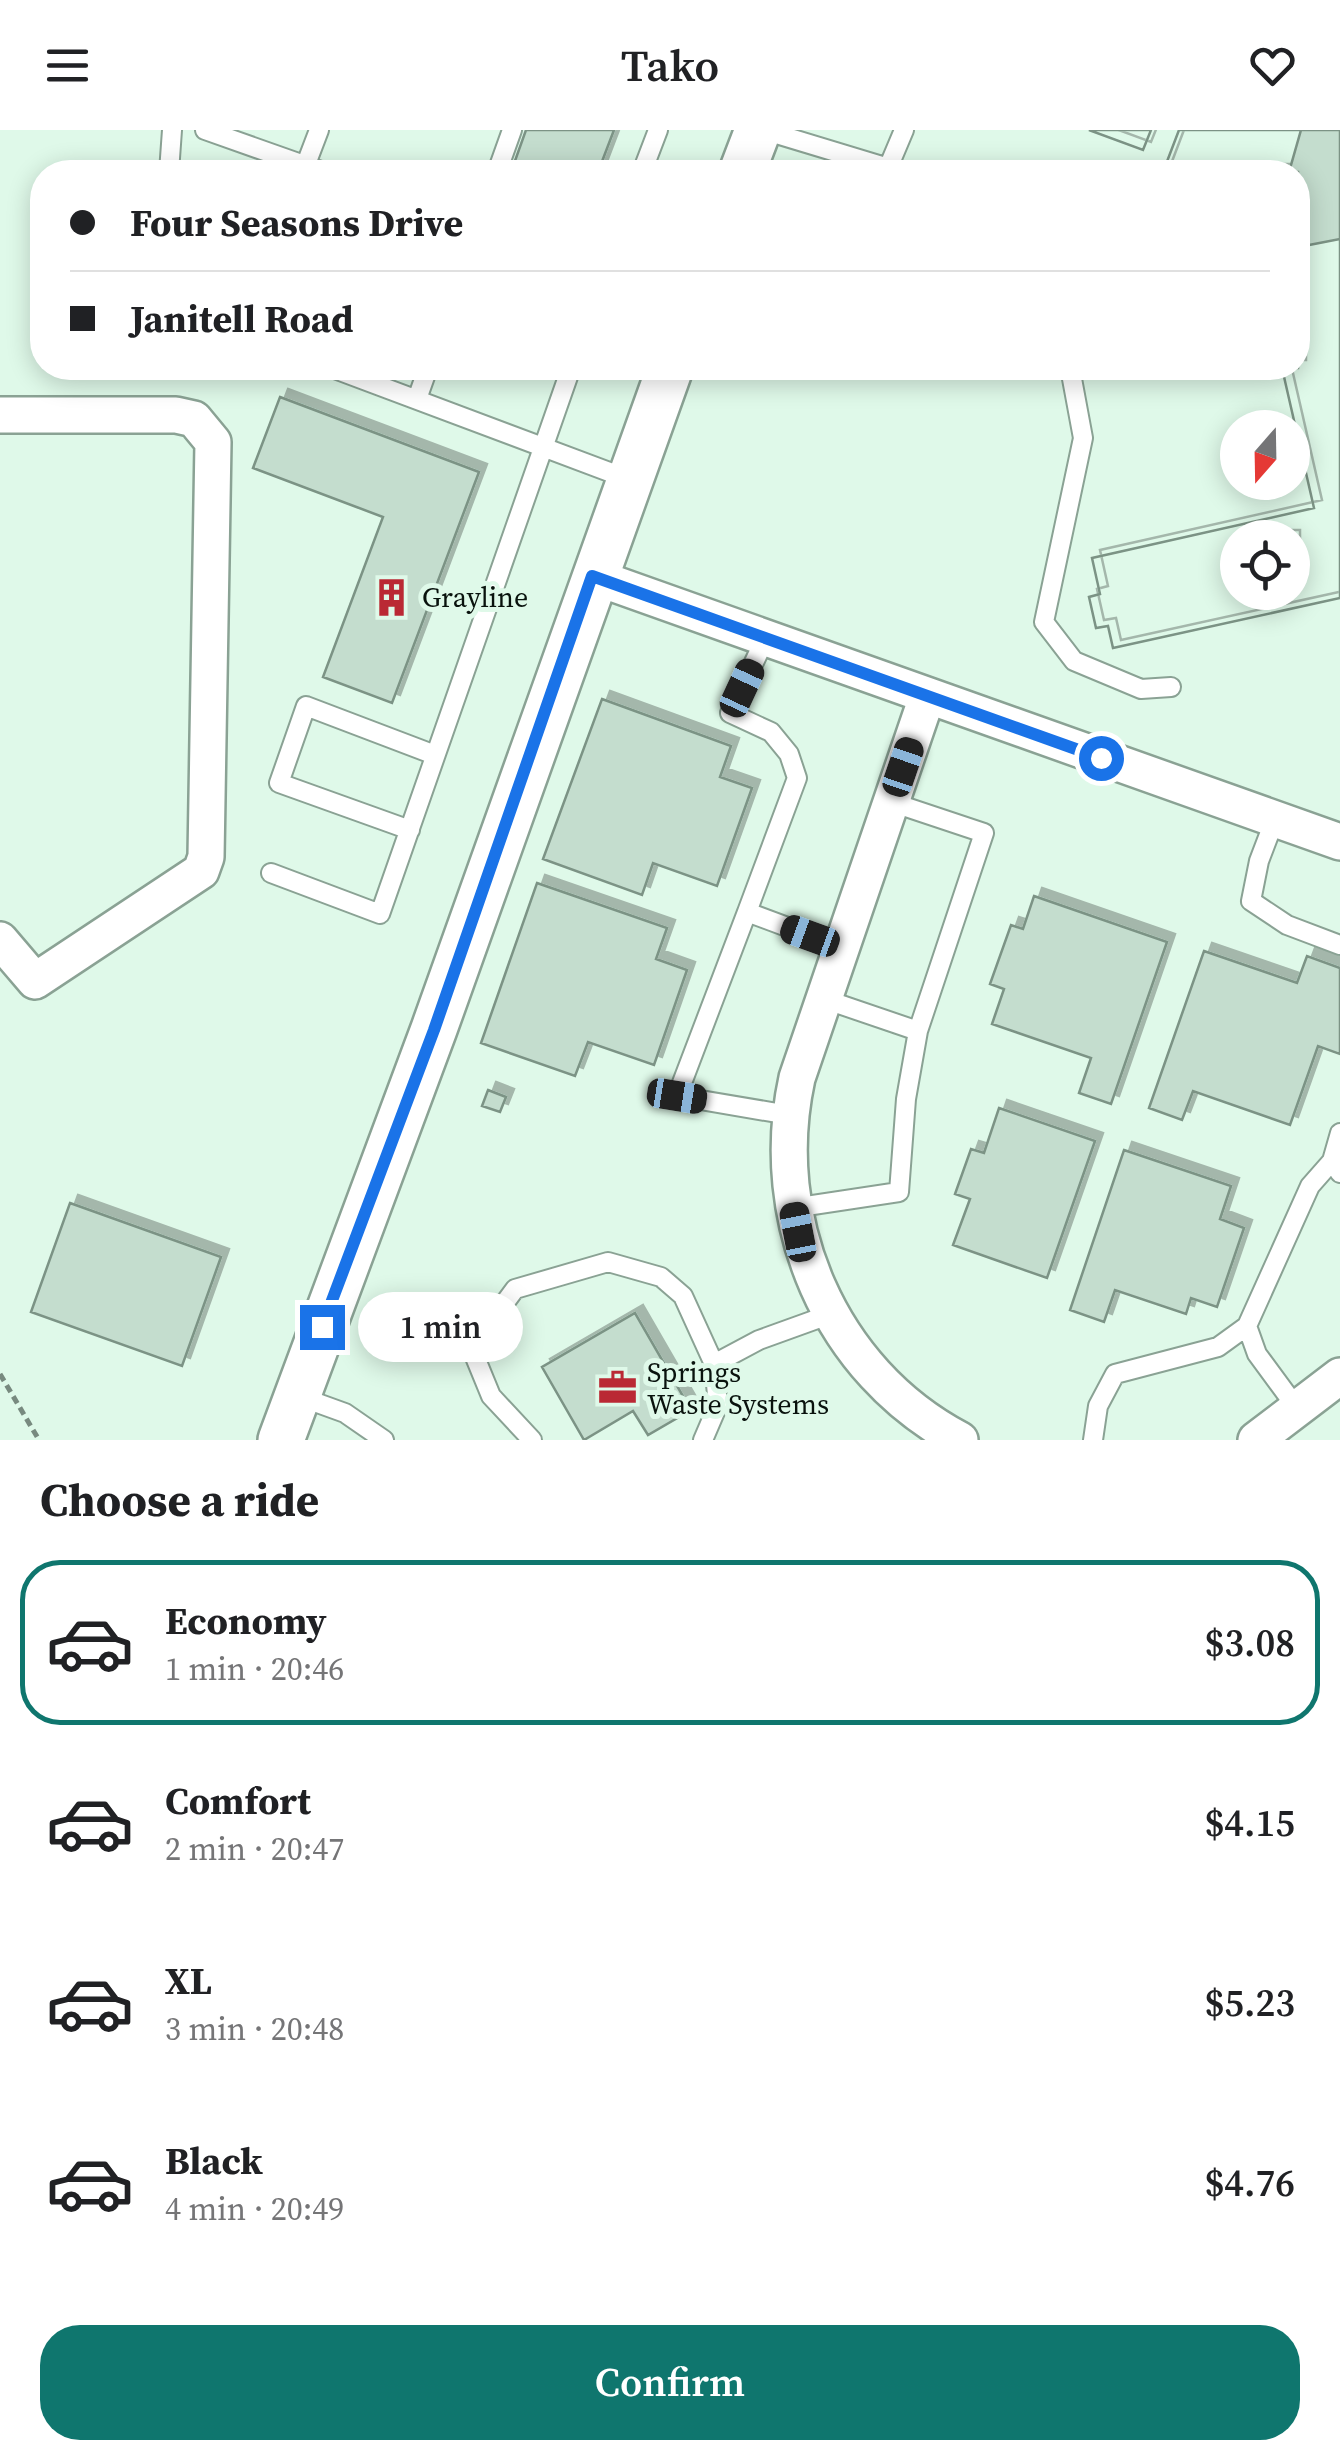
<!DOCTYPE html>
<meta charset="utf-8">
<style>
:root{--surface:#fff;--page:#f2f2f2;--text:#202124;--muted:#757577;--line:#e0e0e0;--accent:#0f766e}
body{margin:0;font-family:"Source Serif 4",serif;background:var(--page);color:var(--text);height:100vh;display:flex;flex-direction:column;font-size:38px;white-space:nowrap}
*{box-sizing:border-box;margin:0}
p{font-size:32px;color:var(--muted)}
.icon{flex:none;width:55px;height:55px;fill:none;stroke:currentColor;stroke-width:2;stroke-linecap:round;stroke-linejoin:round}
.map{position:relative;height:1310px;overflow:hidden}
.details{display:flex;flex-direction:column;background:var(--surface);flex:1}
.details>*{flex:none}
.top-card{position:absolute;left:30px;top:30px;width:1280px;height:220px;border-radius:40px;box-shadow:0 5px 25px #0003;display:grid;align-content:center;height:220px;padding:0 40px;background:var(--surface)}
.needle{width:65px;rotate:200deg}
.fabs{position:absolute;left:1220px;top:280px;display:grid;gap:20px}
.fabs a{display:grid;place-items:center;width:90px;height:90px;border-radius:50%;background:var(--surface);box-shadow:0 5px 25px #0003;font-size:50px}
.end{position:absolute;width:45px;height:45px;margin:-22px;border:12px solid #1a73e8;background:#fff;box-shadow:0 0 0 5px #fff}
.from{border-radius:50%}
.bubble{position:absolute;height:70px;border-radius:35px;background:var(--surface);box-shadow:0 5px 25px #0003;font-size:32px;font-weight:600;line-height:70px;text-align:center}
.car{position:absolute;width:30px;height:60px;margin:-30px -15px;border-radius:12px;box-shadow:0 0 8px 2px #0007;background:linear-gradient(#222 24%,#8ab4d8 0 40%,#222 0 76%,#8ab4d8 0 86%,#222 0)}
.top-card b{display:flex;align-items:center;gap:35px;height:95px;font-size:38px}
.top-card b+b{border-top:2px solid var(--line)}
.top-card i{width:25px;height:25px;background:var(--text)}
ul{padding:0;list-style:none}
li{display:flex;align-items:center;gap:30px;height:165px;margin:0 20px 15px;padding:0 20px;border:5px solid transparent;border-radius:40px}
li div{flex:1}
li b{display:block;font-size:38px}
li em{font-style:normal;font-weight:600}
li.on{border-color:var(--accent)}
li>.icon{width:90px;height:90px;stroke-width:1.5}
h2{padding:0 40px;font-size:45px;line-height:120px}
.button{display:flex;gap:20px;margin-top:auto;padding:20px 40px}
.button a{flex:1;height:115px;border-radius:40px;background:var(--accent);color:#fff;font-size:40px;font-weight:600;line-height:115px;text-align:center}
header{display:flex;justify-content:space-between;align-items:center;height:130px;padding:0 40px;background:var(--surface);font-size:45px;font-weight:600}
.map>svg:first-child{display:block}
.building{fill:#c4ddce;stroke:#7b9385;stroke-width:2.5;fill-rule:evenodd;filter:url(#shadow)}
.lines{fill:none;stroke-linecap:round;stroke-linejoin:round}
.service-casing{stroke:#8aa294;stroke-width:22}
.minor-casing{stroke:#8aa294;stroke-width:40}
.tertiary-casing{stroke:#8aa294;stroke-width:50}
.path{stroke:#788a7f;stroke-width:5;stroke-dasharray:8 5;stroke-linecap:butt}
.service{stroke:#fff;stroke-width:18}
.minor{stroke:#fff;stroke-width:35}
.tertiary{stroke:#fff;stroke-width:45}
.route{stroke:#1a73e8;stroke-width:12}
.labels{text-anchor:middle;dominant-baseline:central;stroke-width:10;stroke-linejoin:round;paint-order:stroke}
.poi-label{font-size:28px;fill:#09120d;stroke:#dff9e9;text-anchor:start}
</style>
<header><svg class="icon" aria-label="menu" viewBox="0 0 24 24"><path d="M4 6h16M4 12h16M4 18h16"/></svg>Tako<svg class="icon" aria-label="heart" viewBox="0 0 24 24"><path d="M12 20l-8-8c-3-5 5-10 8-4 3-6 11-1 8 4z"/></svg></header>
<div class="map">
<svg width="1340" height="1310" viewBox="0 0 1340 1310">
<defs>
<filter id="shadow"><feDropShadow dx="8" dy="-8" stdDeviation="0" flood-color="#0004"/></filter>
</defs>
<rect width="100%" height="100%" fill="#dff9e9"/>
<!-- building -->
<path class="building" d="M526,0H614L598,42H511Z
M1089,0H1151L1143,20Z
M1089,0H1151L1143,20Z
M1179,0H1301L1289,42H1163Z
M1179,0H1340V468L1113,518L1108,496L1096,498L1089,467L1100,464L1092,428L1314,378L1282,238H1298V42H1163ZM1238,408H1292V462H1238Z
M1298,74L1309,115L1340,109V468L1113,518L1108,496L1096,498L1089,467L1100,464L1092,428L1314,378L1282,238H1298ZM1238,408H1292V462H1238Z
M280,267L479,342L392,573L323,547L383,387L253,338Z
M602,569L731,616L720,647L752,658L717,756L653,733L642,765L543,729Z
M537,753L667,798L656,829L687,840L654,935L588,912L575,946L481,913Z
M1034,766L1167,812L1111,974L1079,963L1091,928L992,894L1004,859L990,854L1011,795L1023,799Z
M1204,821L1297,853L1307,826L1340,838V924L1318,916L1290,995L1193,961L1182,990L1149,978Z
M488,960L506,967L500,982L482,976Z
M999,978L1095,1011L1047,1148L953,1115L970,1069L955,1064L971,1019L984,1023Z
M1124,1020L1231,1056L1220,1089L1244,1098L1217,1177L1191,1168L1186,1184L1115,1160L1104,1192L1070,1180Z
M70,1073L221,1127L182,1236L31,1182Z
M635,1183L691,1280L648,1305L633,1281L584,1310L542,1237Z"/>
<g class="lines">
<defs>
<path id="service" d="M205,0L324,42
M763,0L902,42
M888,38L904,0
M169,42L172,0
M303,42L319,0
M497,42L512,0
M642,42L658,0
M332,238L628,349
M1070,238L1083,308L1044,492L1074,531L1141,559L1171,557
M417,269L428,238
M765,509L730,583L771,602L789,624L797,648L747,782L841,817
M1275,689L1259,731L1251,771L1287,795L1340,815
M410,700L279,653L306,576L435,625
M271,743L380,784L571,238
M747,782L677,966L789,985
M824,869L918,901L984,703L891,672
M1340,1003L1332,1031L1340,1043
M793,1078L899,1062L906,969L918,901
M714,1234L759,1210L831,1184
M298,1266L345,1283L384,1310
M1299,1281L1257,1224L1247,1196L1310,1056L1332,1031
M532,1310L491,1266L475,1227L481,1205L515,1159L608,1132L661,1147L683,1166L714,1234L718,1275L703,1310
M1093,1310L1098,1276L1115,1244L1218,1217L1247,1196"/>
<path id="minor" d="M0,285H176L194,289L213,312L206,727L201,741L35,851L0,810
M592,446L1340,712
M927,567L797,948C766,1090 829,1241 960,1310
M1256,1310L1340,1246"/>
<path id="tertiary" d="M742,42L758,0
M281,1310L434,899L670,238"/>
</defs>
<!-- service casing -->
<use href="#service" class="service-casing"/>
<!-- minor casing -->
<use href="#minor" class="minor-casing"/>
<!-- tertiary casing -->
<use href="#tertiary" class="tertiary-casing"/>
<!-- path -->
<path class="path" d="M0,1244L39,1310"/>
<!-- service -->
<use href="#service" class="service"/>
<!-- minor -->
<use href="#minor" class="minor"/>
<!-- tertiary -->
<use href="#tertiary" class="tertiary"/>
</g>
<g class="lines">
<!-- route -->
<path class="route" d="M322,1197L434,900L592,446L1101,628"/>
</g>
<!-- icons -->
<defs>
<symbol id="building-bare" viewBox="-9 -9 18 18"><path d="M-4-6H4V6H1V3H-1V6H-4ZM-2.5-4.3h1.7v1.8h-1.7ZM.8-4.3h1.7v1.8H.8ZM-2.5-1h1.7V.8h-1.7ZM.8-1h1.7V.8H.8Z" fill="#ba2934" stroke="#dff9e9" stroke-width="2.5" paint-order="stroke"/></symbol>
<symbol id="office-bare" viewBox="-9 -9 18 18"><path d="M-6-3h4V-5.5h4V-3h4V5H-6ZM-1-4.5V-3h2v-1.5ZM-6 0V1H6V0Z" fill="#ba2934" stroke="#dff9e9" stroke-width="2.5" paint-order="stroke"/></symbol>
</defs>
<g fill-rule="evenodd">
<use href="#building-bare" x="364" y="440" width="55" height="55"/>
<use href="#office-bare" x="590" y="1230" width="55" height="55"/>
</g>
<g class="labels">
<!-- poi labels -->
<g class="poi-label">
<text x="422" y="467">Grayline</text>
<text x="647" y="1242">Springs<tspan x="647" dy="32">Waste Systems</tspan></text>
</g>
</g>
</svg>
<div class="fabs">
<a><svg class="needle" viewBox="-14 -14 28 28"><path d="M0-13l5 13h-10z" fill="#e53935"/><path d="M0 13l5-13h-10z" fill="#757577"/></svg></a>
<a><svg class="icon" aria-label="locate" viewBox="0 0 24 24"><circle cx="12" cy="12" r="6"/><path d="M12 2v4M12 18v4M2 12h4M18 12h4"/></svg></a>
</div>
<i class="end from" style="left:1101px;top:628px"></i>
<i class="end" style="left:322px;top:1197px"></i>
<div class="bubble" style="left:358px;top:1162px;width:165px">1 min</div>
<i class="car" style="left:742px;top:558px;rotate:25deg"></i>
<i class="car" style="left:903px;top:637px;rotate:19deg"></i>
<i class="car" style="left:810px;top:806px;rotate:290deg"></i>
<i class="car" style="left:677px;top:966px;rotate:99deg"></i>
<i class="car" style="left:798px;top:1102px;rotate:349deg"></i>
<div class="top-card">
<b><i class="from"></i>Four Seasons Drive</b>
<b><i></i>Janitell Road</b>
</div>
</div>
<section class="details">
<h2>Choose a ride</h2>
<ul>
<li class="on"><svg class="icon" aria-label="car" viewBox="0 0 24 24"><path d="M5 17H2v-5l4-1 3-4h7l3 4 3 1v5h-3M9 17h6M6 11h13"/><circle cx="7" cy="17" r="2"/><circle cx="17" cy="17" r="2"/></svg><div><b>Economy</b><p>1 min · 20:46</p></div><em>$3.08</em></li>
<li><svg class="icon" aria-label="car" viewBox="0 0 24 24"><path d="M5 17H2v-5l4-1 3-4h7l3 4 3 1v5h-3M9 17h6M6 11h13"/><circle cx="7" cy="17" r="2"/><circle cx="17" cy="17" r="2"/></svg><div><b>Comfort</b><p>2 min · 20:47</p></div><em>$4.15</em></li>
<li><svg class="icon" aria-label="car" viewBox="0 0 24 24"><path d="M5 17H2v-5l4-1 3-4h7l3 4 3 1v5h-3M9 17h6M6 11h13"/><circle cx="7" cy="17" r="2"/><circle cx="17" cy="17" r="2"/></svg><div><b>XL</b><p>3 min · 20:48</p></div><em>$5.23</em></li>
<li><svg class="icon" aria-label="car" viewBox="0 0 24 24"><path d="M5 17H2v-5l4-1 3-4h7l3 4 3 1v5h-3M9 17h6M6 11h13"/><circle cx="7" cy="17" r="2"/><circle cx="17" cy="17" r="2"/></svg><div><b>Black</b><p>4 min · 20:49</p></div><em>$4.76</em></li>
</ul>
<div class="button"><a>Confirm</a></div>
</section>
